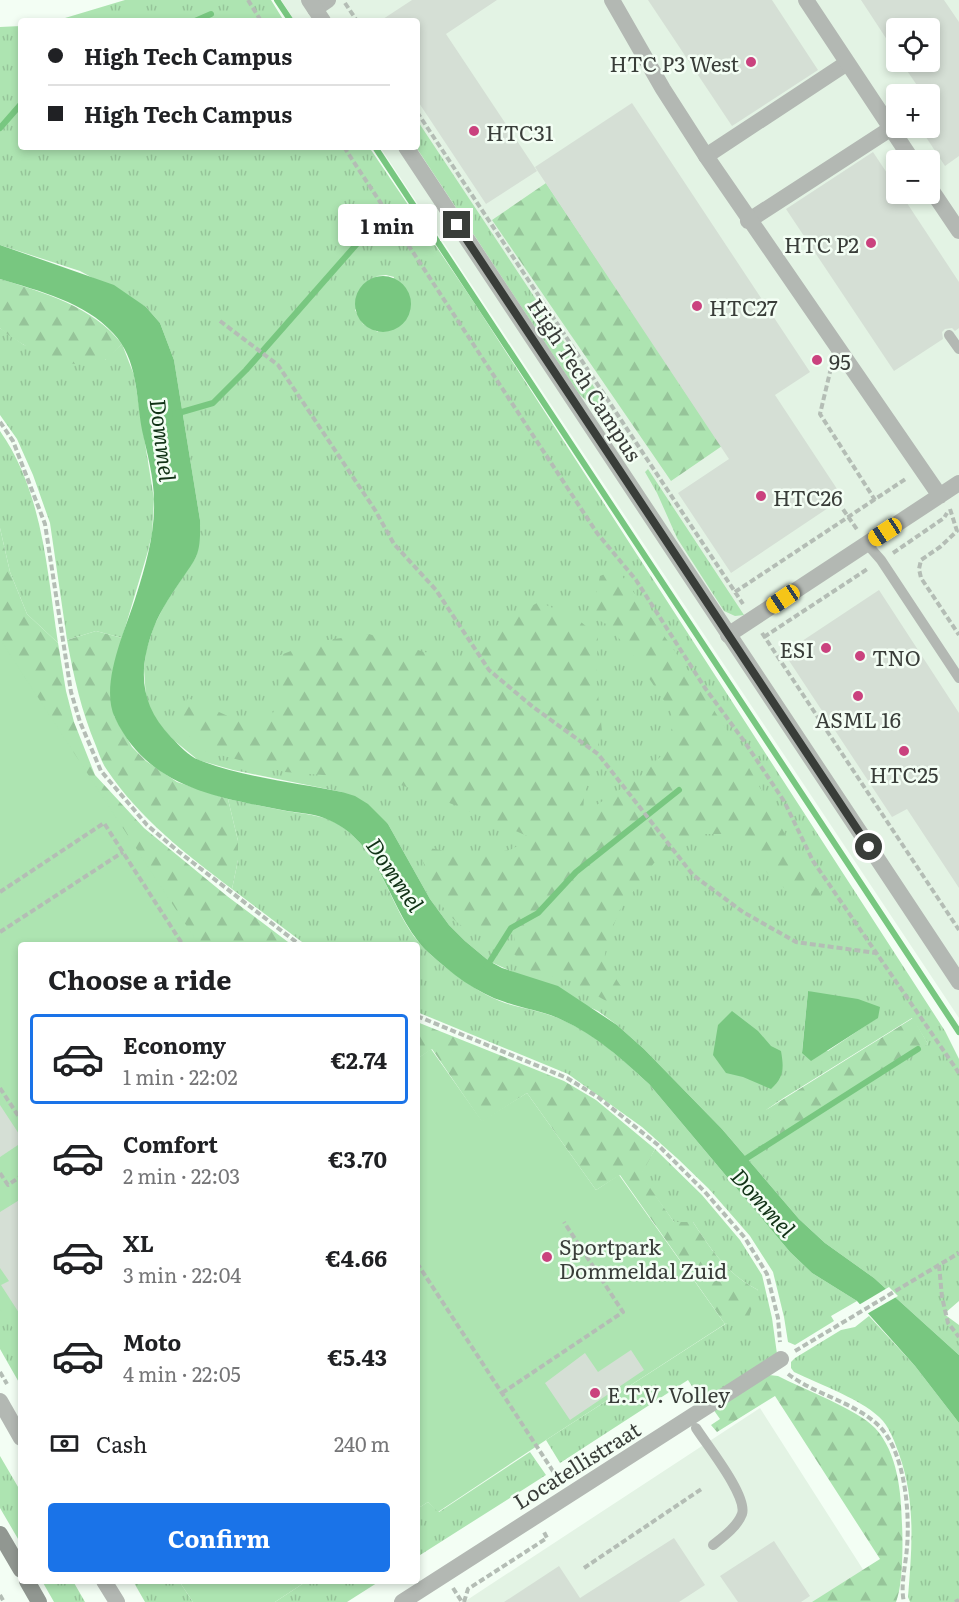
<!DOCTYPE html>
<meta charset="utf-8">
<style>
:root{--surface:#fff;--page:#f6f6f6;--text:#202124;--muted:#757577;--line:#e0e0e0;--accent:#1a73e8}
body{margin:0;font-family:Literata,serif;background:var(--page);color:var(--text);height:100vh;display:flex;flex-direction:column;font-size:22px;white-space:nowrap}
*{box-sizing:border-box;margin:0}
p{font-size:20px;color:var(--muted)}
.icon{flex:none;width:33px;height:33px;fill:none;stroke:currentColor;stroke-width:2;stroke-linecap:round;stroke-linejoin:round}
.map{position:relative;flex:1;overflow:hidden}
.panel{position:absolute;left:18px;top:942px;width:402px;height:642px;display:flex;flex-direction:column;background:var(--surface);border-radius:6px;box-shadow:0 3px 9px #0003}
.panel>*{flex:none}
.hud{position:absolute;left:18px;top:18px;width:402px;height:132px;border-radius:6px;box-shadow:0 3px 9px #0003;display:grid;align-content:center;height:132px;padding:0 30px;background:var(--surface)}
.buttons{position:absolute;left:886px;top:18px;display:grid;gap:12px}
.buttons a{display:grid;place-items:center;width:54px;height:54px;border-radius:6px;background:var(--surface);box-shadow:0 3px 9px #0003;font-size:30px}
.end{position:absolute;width:27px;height:27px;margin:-14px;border:8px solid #393d39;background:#fff;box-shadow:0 0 0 3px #fff}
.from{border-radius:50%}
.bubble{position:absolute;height:42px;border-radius:6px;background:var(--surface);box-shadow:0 3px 9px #0003;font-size:20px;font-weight:700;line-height:42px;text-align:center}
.car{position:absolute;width:18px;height:36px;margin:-18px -9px;border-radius:8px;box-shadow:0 0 4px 2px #0007;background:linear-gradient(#f5c518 24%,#345 0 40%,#f5c518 0 76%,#345 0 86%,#f5c518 0)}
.hud b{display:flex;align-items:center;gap:21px;height:57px;font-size:22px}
.hud b+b{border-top:2px solid var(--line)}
.hud i{width:15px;height:15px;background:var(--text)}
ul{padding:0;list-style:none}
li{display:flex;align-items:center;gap:18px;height:90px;margin:0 12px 9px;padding:0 18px;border:3px solid transparent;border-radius:6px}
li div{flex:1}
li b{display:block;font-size:22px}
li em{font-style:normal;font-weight:700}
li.active{border-color:var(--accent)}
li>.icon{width:54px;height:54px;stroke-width:1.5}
h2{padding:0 30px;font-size:27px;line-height:72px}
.pay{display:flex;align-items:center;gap:15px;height:66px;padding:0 30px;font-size:22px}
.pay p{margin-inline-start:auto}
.button{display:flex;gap:12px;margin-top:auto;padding:12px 30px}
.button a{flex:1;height:69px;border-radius:6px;background:var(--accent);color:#fff;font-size:24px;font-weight:700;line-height:69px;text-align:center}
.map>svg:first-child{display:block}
.built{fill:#e3f3e4;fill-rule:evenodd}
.grass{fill:url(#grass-tufts);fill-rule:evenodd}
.forest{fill:url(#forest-firs)}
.garden{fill:#ade4b1}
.water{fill:#78c780}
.pier{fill:#f3fef4}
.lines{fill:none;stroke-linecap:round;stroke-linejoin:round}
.stream{stroke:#78c780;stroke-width:6}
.building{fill:#d5dfd5}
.path{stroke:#b4bdb5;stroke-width:4;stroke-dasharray:6 3;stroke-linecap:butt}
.service{stroke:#b3b8b3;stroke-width:10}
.pedestrian{stroke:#b3b8b3;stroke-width:16}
.minor{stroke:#b3b8b3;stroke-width:16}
.tertiary{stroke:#b3b8b3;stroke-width:16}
.secondary{stroke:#919791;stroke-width:16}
.route{stroke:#393d39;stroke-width:8}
.poi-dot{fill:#ca427e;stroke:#f3fef4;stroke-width:2}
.labels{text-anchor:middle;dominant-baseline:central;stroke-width:5;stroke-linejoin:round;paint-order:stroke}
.poi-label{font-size:21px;fill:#393d39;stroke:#f3fef4;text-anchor:start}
.street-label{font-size:21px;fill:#393d39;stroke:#f3fef4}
.water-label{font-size:22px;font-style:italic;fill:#113216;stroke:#f3fef4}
</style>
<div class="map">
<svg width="959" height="1602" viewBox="0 0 959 1602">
<defs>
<pattern id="grass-tufts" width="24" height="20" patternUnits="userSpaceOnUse" patternTransform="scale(1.5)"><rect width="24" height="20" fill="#ade4b1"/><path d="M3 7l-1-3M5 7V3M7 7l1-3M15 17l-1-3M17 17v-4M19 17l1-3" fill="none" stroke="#96c499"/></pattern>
<pattern id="forest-firs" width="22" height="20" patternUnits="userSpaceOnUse" patternTransform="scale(1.5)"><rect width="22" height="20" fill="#ade4b1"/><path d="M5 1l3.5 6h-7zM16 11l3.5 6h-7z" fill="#96c499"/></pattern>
</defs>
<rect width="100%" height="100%" fill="#f3fef4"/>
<!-- built -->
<path class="built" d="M281,0H959V1018L380,147H417V21H295ZM897,28H930V62H897ZM897,94H930V128H897ZM897,160H930V194H897Z
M760,1408L878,1593L864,1602H464Z"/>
<!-- grass -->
<path class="grass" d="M125,0H271L284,21H49L65,18Z
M21,26V147H369L475,304L945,1031L959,1059V1301L944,1314L959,1325V1355L874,1278L825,1243L799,1219L722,1129L644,1049L617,1025L598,1011L489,961L465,941L449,925L430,899L388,824L342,792L233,770L198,760L176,742L162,728L153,715L146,698L144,669L146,651L154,626L165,604L196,557L199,543L200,520L174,360L160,323L146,307L80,271L0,245V27ZM386,275L394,277L378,332L363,324L355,310L377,276ZM808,991L877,1018L828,1051L802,1052ZM912,1018L928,1044L766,1110L782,1099Z
M417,120L622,429L617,432L611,423L579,394L416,147Z
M0,328L24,345L105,360L122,344L134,375L154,499L152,534L148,551L122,638L96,631L67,640L50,523L33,475L17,439L0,415Z
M0,431C43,492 47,571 58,643L27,614L10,572L0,528Z
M648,469L744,615L735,616L724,611L677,538L657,493L645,472Z
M228,799C247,803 266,807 286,811C303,814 323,815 338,824C377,849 386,892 409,929C420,947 440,964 458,976C472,987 488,997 505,1003C524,1009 544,1011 562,1020C596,1034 623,1060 649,1084L790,1252L812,1273L857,1301L831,1316L834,1321L795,1345L788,1342L784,1317L773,1272L750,1236L709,1189L678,1159L642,1127L568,1074L417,1012V945H306L232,889L238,860V841Z
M655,1149L702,1195L740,1240L762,1275L772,1318L777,1354L702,1402L688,1380L560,1463L546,1440L730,1321L758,1290C727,1274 712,1251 693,1222H674L640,1175Z
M0,1288L21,1308V1386L0,1349Z
M869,1316L915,1366L959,1423V1602H910L908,1597C912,1548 916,1501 899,1454C895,1443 891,1431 883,1421C866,1401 819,1384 794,1372L791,1368V1362L795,1358L841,1330L855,1327Z
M530,1452L546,1475L417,1557V1509L428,1502L439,1512Z
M0,1456L21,1492V1544L0,1508Z
M42,1581H73L85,1602H54Z
M133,1581H179L193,1602H145Z
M307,1581H380L347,1602H275Z"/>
<!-- forest -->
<path class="forest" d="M546,183L722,446L671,481L492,220Z
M0,279C45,293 92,306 122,344C117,349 111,357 105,360C76,376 21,347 0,328Z
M0,528L10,572L27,614L58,643L66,691L74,722L95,775L144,828L227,896L292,945H188L0,650Z
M617,569C660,629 702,689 740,752C768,800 791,850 822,896L808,908L770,876L735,834H699L654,863L619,911L607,943L604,960L622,988L608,1002L571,981L531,971L514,954L515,919L491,938C483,935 472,932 465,928C437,911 426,875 419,846L472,856L510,850L532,838L433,796L386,780L285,772L205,751L176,724L188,698L230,717L269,722L280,697L278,656L314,642L369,634L424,652L461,658L502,621L539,602L576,618L598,636L596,676L602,731L584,796L583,814L642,775L661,756L674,723L671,711L636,659L608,625L591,616L600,576Z
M96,631L122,638L116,659L114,716L132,747L146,761L177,782L228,799L238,841V860L232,889C186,854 140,819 107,770C102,763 99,754 96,746C81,710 74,678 67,640Z
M913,1018L928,1044L782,1136L766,1110Z
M417,1022L564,1081L596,1100L655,1149L641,1175L674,1222H693C712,1251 727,1274 758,1290L749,1316L725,1324L620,1175L596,1190L527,1093L482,1122L432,1049L417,1059Z
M769,1375L778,1376C803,1389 857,1409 875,1428C898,1453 901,1492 902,1524C903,1544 903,1585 896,1602H812L880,1559L775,1396L717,1432L711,1425L720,1419L713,1409Z"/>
<!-- garden -->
<path class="garden" d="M0,639L199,945H21V1340L0,1309Z
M431,1049L482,1121L527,1093L596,1190L619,1175L725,1324L546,1440L438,1512L428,1502L417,1509V1059Z
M179,1581H307L275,1602H193Z"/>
<!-- water -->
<path class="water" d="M0,245L114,285L146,307L160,323L174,360L200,520C200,532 201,545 196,557C193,563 188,570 184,576C173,592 161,609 154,627C138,669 139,704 171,737C179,745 188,756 199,760C242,777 297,783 342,792L355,796L368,804L388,824L430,899L449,925L465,941L489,961L502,968L558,986L617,1025L644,1049L722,1129L799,1219L825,1243L874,1278L959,1355V1423L915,1366L857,1301L812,1273L790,1252L649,1084C623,1060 596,1035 562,1020C544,1011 524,1009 505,1002C476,993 451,973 429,953C387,913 384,840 324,818C311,813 296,813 282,810C215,797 148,787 115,718C99,684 126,629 136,596C146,565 155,533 154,501C154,477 147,453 142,430C136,397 138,359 113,333C85,302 39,291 0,279Z
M355 304a28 28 0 1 1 56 0a28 28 0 1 1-56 0Z
M808,991L858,999L880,1007L878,1018L811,1061L802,1053Z
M732,1011L758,1031L771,1046L781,1051C784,1068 784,1077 771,1089L743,1077L726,1073L713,1055L718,1025Z"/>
<!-- pier -->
<path class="pier" d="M889,1287L898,1296L865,1315L857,1306Z"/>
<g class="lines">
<!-- stream -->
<path class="stream" d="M277,0L291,21
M195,21L211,14
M0,128L21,104
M375,147L959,1032
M175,414L213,403L246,370L377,221
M487,966L511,928L538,913L576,872L679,790
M747,1158L918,1049"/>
</g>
<!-- building -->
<path class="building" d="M412,0H497L446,34L537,171L486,204L417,100V21H380Z
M648,0H772L818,70L732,126Z
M861,0H944L959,22V156L945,166L920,128H930V120L937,115L930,105V94H923L901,62H930V28H897V55Z
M632,103L810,372L775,395L843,498L731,573L678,493L729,459L535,167Z
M873,152L897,188V194H901L959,282V328L955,331L952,328L945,329L942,332L943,339L894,371L786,209Z
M879,590L959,713V888L907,809L892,817L784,653Z
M0,1105L21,1137V1143L0,1157Z
M21,1199V1316L1,1285L9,1281L0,1268V1212Z
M631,1350L644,1370L570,1420L545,1383L585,1353L598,1372Z
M674,1538L705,1585L679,1602H504L559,1566L580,1598Z
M774,1541L810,1596L801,1602H738L720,1576Z"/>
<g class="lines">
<!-- path -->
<path class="path" d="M248,0L261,21
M345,3L357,21
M417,112L743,604
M344,147L597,533L636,580L705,688L744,741L784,801L813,861L959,1073
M220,321L278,365L375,510L394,544L436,590L489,670L533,707L598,754L693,875L743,912L796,942L876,953
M831,368L820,414L875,500
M0,422L13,441L45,524L71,692L80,722L101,771L147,825L179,852L300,945
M838,502L858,531
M950,509L957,531L940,547L921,560L919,569L921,578L959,635
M893,553L944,518L947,513
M735,592L907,478
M762,633L959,930
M764,637L869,568
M0,892L104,823L183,945
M0,932L123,852
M417,1016L567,1078L598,1097L658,1145L705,1192L745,1238L767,1274L778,1318L780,1342
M0,1088L21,1120
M0,1173L8,1185L21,1176
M417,1263L560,1482
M939,1265L942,1297L948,1323L959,1337
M795,1351L959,1253
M0,1372L7,1384
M788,1374C814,1394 851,1401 877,1424C905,1449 910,1512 907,1547C906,1564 900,1586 904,1602
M502,1393L623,1312L564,1222
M584,1568L703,1488
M453,1588L462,1602
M0,1595L4,1602
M464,1602L468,1589L547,1538L543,1530
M955,1602L959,1600"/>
<!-- service -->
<path class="service" d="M949,335L959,349
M867,544L881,560L959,678
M696,1428C706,1444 748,1496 742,1514C737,1527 723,1537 713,1545"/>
<!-- pedestrian -->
<path class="pedestrian" d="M706,156L847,63
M748,221L890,129"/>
<!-- minor -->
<path class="minor" d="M612,0L663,89L706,156L940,496
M806,0L912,160
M315,9L328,0
M930,188L959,231
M728,635L959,483
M0,1401L21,1438
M104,1581L117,1602
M402,1602L781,1359"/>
<!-- tertiary -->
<path class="tertiary" d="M309,0L323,21
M406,147L959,982"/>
<!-- secondary -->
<path class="secondary" d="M0,1534L21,1570
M27,1581L39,1602"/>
</g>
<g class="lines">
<!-- route -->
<path class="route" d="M457,225L869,847"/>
</g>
<!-- markers -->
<g class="poi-dot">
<circle cx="751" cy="62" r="6"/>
<circle cx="474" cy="131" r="6"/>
<circle cx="871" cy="243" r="6"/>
<circle cx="697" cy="306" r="6"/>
<circle cx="817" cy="360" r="6"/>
<circle cx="761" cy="496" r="6"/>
<circle cx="826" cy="648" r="6"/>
<circle cx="860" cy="656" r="6"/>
<circle cx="858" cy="696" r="6"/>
<circle cx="904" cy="751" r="6"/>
<circle cx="547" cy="1257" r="6"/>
<circle cx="595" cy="1393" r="6"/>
</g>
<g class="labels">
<!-- poi labels -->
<g class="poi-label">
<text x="739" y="62" text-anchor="end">HTC P3 West</text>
<text x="486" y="131">HTC31</text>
<text x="859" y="243" text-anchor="end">HTC P2</text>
<text x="709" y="306">HTC27</text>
<text x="829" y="360">95</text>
<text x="773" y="496">HTC26</text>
<text x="814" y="648" text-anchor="end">ESI</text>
<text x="872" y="656">TNO</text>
<text x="858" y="718" text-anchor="middle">ASML 16</text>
<text x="904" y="773" text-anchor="middle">HTC25</text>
<text x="559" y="1245">Sportpark<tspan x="559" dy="24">Dommeldal Zuid</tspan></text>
<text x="607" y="1393">E.T.V. Volley</text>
</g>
<!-- street labels -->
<g class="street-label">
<text transform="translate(586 379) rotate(57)">High Tech Campus</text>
<text transform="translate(576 1464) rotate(-32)">Locatellistraat</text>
</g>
<!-- water labels -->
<g class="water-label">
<text transform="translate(164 440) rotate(83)">Dommel</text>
<text transform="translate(396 874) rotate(56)">Dommel</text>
<text transform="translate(764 1202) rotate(48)">Dommel</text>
</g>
</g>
</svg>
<div class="buttons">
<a><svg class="icon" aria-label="locate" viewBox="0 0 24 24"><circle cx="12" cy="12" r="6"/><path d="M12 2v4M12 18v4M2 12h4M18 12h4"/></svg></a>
<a>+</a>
<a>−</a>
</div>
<i class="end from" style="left:869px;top:847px"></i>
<i class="end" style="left:457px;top:225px"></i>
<div class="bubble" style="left:338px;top:204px;width:99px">1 min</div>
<i class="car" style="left:885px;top:532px;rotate:237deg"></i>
<i class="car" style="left:783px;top:599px;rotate:236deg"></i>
<div class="hud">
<b><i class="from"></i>High Tech Campus</b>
<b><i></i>High Tech Campus</b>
</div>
<section class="panel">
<h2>Choose a ride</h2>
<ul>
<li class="active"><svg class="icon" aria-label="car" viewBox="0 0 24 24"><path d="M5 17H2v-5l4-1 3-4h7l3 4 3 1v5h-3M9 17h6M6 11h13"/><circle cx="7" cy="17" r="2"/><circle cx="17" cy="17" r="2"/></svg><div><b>Economy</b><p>1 min · 22:02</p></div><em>€2.74</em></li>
<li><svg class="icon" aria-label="car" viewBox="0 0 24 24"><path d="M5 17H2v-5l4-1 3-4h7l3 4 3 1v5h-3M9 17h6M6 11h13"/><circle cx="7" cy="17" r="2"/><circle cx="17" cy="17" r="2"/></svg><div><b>Comfort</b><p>2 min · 22:03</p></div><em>€3.70</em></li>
<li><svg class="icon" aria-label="car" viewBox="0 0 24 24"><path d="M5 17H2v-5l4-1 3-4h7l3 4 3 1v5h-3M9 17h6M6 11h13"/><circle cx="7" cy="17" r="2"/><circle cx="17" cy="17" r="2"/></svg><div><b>XL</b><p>3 min · 22:04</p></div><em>€4.66</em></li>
<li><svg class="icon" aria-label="car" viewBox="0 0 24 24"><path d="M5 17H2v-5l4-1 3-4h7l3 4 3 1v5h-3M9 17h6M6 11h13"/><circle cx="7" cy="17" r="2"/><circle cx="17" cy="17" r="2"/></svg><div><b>Moto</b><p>4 min · 22:05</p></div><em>€5.43</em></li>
</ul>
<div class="pay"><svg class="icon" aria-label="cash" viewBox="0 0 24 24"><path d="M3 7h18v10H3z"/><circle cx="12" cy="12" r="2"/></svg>Cash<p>240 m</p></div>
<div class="button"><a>Confirm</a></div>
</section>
</div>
